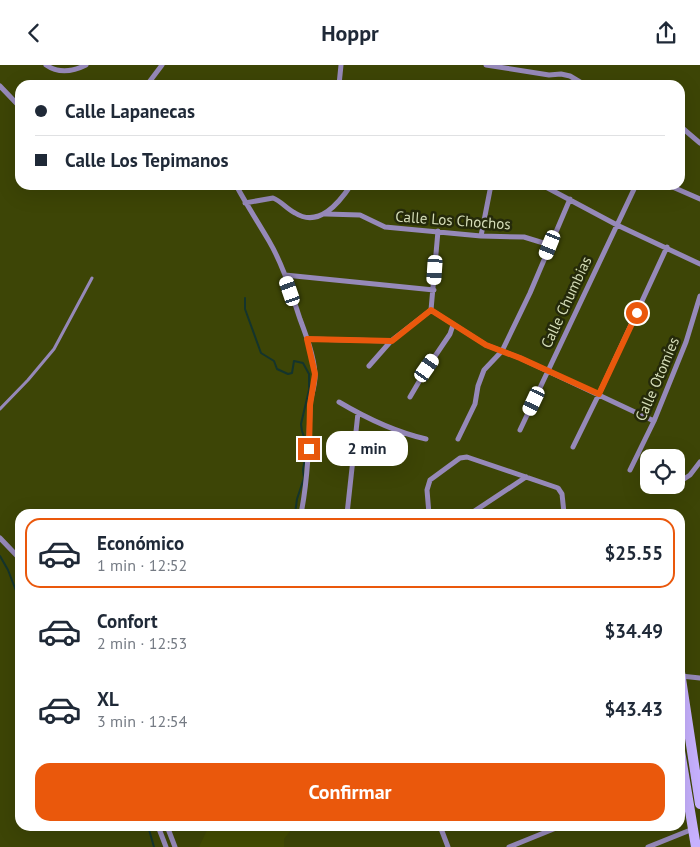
<!DOCTYPE html>
<html lang="es">
<meta charset="utf-8">
<style>
:root{--surface:#fff;--page:#f6f6f7;--text:#1f2937;--muted:#747a83;--line:#e0e1e3;--accent:#ea580c}
body{margin:0;font-family:"PT Sans",sans-serif;background:var(--page);color:var(--text);height:100vh;display:flex;flex-direction:column;font-size:19px;white-space:nowrap}
*{box-sizing:border-box;margin:0}
p{font-size:16px;color:var(--muted)}
.icon{flex:none;width:28px;height:28px;fill:none;stroke:currentColor;stroke-width:2;stroke-linecap:round;stroke-linejoin:round}
.map{position:relative;flex:1;overflow:hidden}
.details{position:absolute;left:15px;top:444px;width:670px;height:322px;display:flex;flex-direction:column;background:var(--surface);border-radius:15px;box-shadow:0 5px 20px #0002}
.details>*{flex:none}
.hud{position:absolute;left:15px;top:15px;width:670px;height:110px;border-radius:15px;box-shadow:0 5px 20px #0002;display:grid;align-content:center;height:110px;padding:0 20px;background:var(--surface)}
.buttons{position:absolute;left:640px;top:384px;display:grid;gap:10px}
.buttons a{display:grid;place-items:center;width:45px;height:45px;border-radius:10px;background:var(--surface);box-shadow:0 5px 20px #0002;font-size:25px}
.end{position:absolute;width:22px;height:22px;margin:-11px;border:6px solid #ea580c;background:#fff;box-shadow:0 0 0 2px #fff}
.from{border-radius:50%}
.bubble{position:absolute;height:35px;border-radius:15px;background:var(--surface);box-shadow:0 5px 20px #0002;font-size:16px;font-weight:700;line-height:35px;text-align:center}
.car{position:absolute;width:15px;height:30px;margin:-15px -8px;border-radius:6px;box-shadow:0 0 4px 1px #0007;background:linear-gradient(#fff 24%,#345 0 40%,#fff 0 76%,#345 0 86%,#fff 0)}
.hud b{display:flex;align-items:center;gap:18px;height:48px;font-size:19px}
.hud b+b{border-top:1px solid var(--line)}
.hud i{width:12px;height:12px;background:var(--text)}
ul{padding:9px 0 0;list-style:none}
li{display:flex;align-items:center;gap:15px;height:70px;margin:0 10px 8px;padding:0 10px;border:2px solid transparent;border-radius:15px}
li div{flex:1}
li b{display:block;font-size:19px}
li em{font-style:normal;font-weight:700}
li.selected{border-color:var(--accent)}
li>.icon{width:45px;height:45px;stroke-width:1.5}
.primary-button{display:flex;gap:10px;margin-top:auto;padding:10px 20px}
.primary-button a{flex:1;height:58px;border-radius:15px;background:var(--accent);color:#fff;font-size:20px;font-weight:700;line-height:58px;text-align:center}
header{display:flex;justify-content:space-between;align-items:center;height:65px;padding:0 20px;background:var(--surface);font-size:22px;font-weight:700}
.map>svg:first-child{display:block}
.built{fill:#434c02}
.lines{fill:none;stroke-linecap:round;stroke-linejoin:round}
.stream{stroke:#14342d;stroke-width:2}
.lane{stroke:#9689b9;stroke-width:3}
.street{stroke:#9689b9;stroke-width:5}
.secondary{stroke:#c7b1fe;stroke-width:10}
.route{stroke:#ea580c;stroke-width:6}
.labels{text-anchor:middle;dominant-baseline:central;stroke-width:5;stroke-linejoin:round;paint-order:stroke}
.street-label{font-size:15px;fill:#d4dcb7;stroke:#252a0a}
</style>
<header><svg class="icon" aria-label="back" viewBox="0 0 24 24"><path d="M15 5l-7 7 7 7"/></svg>Hoppr<svg class="icon" aria-label="share" viewBox="0 0 24 24"><path d="M12 15V3M7 8l5-5 5 5M5 13v7h14v-7"/></svg></header>
<div class="map">
<svg width="700" height="782" viewBox="0 0 700 782">
<rect width="100%" height="100%" fill="#3d4506"/>
<!-- built -->
<path class="built" d="M209,761H294L284,774V782H199Z"/>
<g class="lines">
<!-- stream -->
<path class="stream" d="M245,233V244L261,288L274,296L277,304L288,309L292,308L294,296L303,298L309,309V325L301,359L302,366L306,378
M295,449L297,434L304,413L303,405L306,387
M0,491L8,505L20,536
M148,761L154,782"/>
<!-- lane -->
<path class="lane" d="M0,344L28,315L54,284L92,213"/>
<!-- street -->
<path class="street" d="M46,0C59,9 72,7 86,0
M486,0L549,10L561,9L570,11L585,20
M151,17L180,20
M147,20L162,0
M339,20L341,0
M0,21L20,42
M680,61L700,78
M236,120C246,139 258,157 269,176C283,200 291,227 300,254C306,270 314,291 315,309C316,320 310,331 310,342C309,378 308,413 301,449
M542,120L617,160L700,199
M668,120L700,134
M245,138L273,133C281,136 287,144 295,148C319,163 339,138 351,120
M326,149L360,150L385,162L481,171L524,172L550,180
M481,171L491,120
M285,210L434,225
M431,245L486,280L520,293L654,356
M431,245L438,166
M307,274L391,276
M369,301L391,276L431,245
M410,332L427,303L450,269L453,260
M339,337C366,353 395,367 426,374
M520,365L636,120
M458,374L475,339L478,321L484,305L502,286L530,228L570,134
M573,382L599,329L667,182
M354,387L403,369
M630,405L654,356L686,277L700,231
M681,416L690,410L700,397
M347,449L358,348
M429,449L427,425L430,415L460,393L467,392L558,423L562,429L564,448L566,449
M470,449L526,412
M0,473L20,494
M681,611L700,613
M158,761L166,782
M167,761L175,782
M440,761L448,782
M509,782L561,761
M648,782L693,764"/>
<!-- secondary -->
<path class="secondary" d="M680,607L700,739
M680,686L696,782"/>
</g>
<g class="lines">
<!-- route -->
<path class="route" d="M309,384L310,340L315,309L307,274L392,276L431,245L486,280L520,293L599,329L637,248"/>
</g>
<g class="labels">
<!-- street labels -->
<g class="street-label">
<text transform="translate(453 155) rotate(4)">Calle Los Chochos</text>
<text transform="translate(566 237) rotate(-65)">Calle Chumbias</text>
<text transform="translate(657 314) rotate(-67)">Calle Otomíes</text>
</g>
</g>
</svg>
<div class="buttons">
<a><svg class="icon" aria-label="locate" viewBox="0 0 24 24"><circle cx="12" cy="12" r="6"/><path d="M12 2v4M12 18v4M2 12h4M18 12h4"/></svg></a>
</div>
<i class="end from" style="left:637px;top:248px"></i>
<i class="end" style="left:309px;top:384px"></i>
<div class="bubble" style="left:326px;top:366px;width:82px">2 min</div>
<i class="car" style="left:550px;top:180px;rotate:202deg"></i>
<i class="car" style="left:435px;top:205px;rotate:184deg"></i>
<i class="car" style="left:290px;top:226px;rotate:341deg"></i>
<i class="car" style="left:427px;top:303px;rotate:35deg"></i>
<i class="car" style="left:534px;top:336px;rotate:205deg"></i>
<div class="hud">
<b><i class="from"></i>Calle Lapanecas</b>
<b><i></i>Calle Los Tepimanos</b>
</div>
<section class="details">
<ul>
<li class="selected"><svg class="icon" aria-label="car" viewBox="0 0 24 24"><path d="M5 17H2v-5l4-1 3-4h7l3 4 3 1v5h-3M9 17h6M6 11h13"/><circle cx="7" cy="17" r="2"/><circle cx="17" cy="17" r="2"/></svg><div><b>Económico</b><p>1 min · 12:52</p></div><em>$25.55</em></li>
<li><svg class="icon" aria-label="car" viewBox="0 0 24 24"><path d="M5 17H2v-5l4-1 3-4h7l3 4 3 1v5h-3M9 17h6M6 11h13"/><circle cx="7" cy="17" r="2"/><circle cx="17" cy="17" r="2"/></svg><div><b>Confort</b><p>2 min · 12:53</p></div><em>$34.49</em></li>
<li><svg class="icon" aria-label="car" viewBox="0 0 24 24"><path d="M5 17H2v-5l4-1 3-4h7l3 4 3 1v5h-3M9 17h6M6 11h13"/><circle cx="7" cy="17" r="2"/><circle cx="17" cy="17" r="2"/></svg><div><b>XL</b><p>3 min · 12:54</p></div><em>$43.43</em></li>
</ul>
<div class="primary-button"><a>Confirmar</a></div>
</section>
</div>
